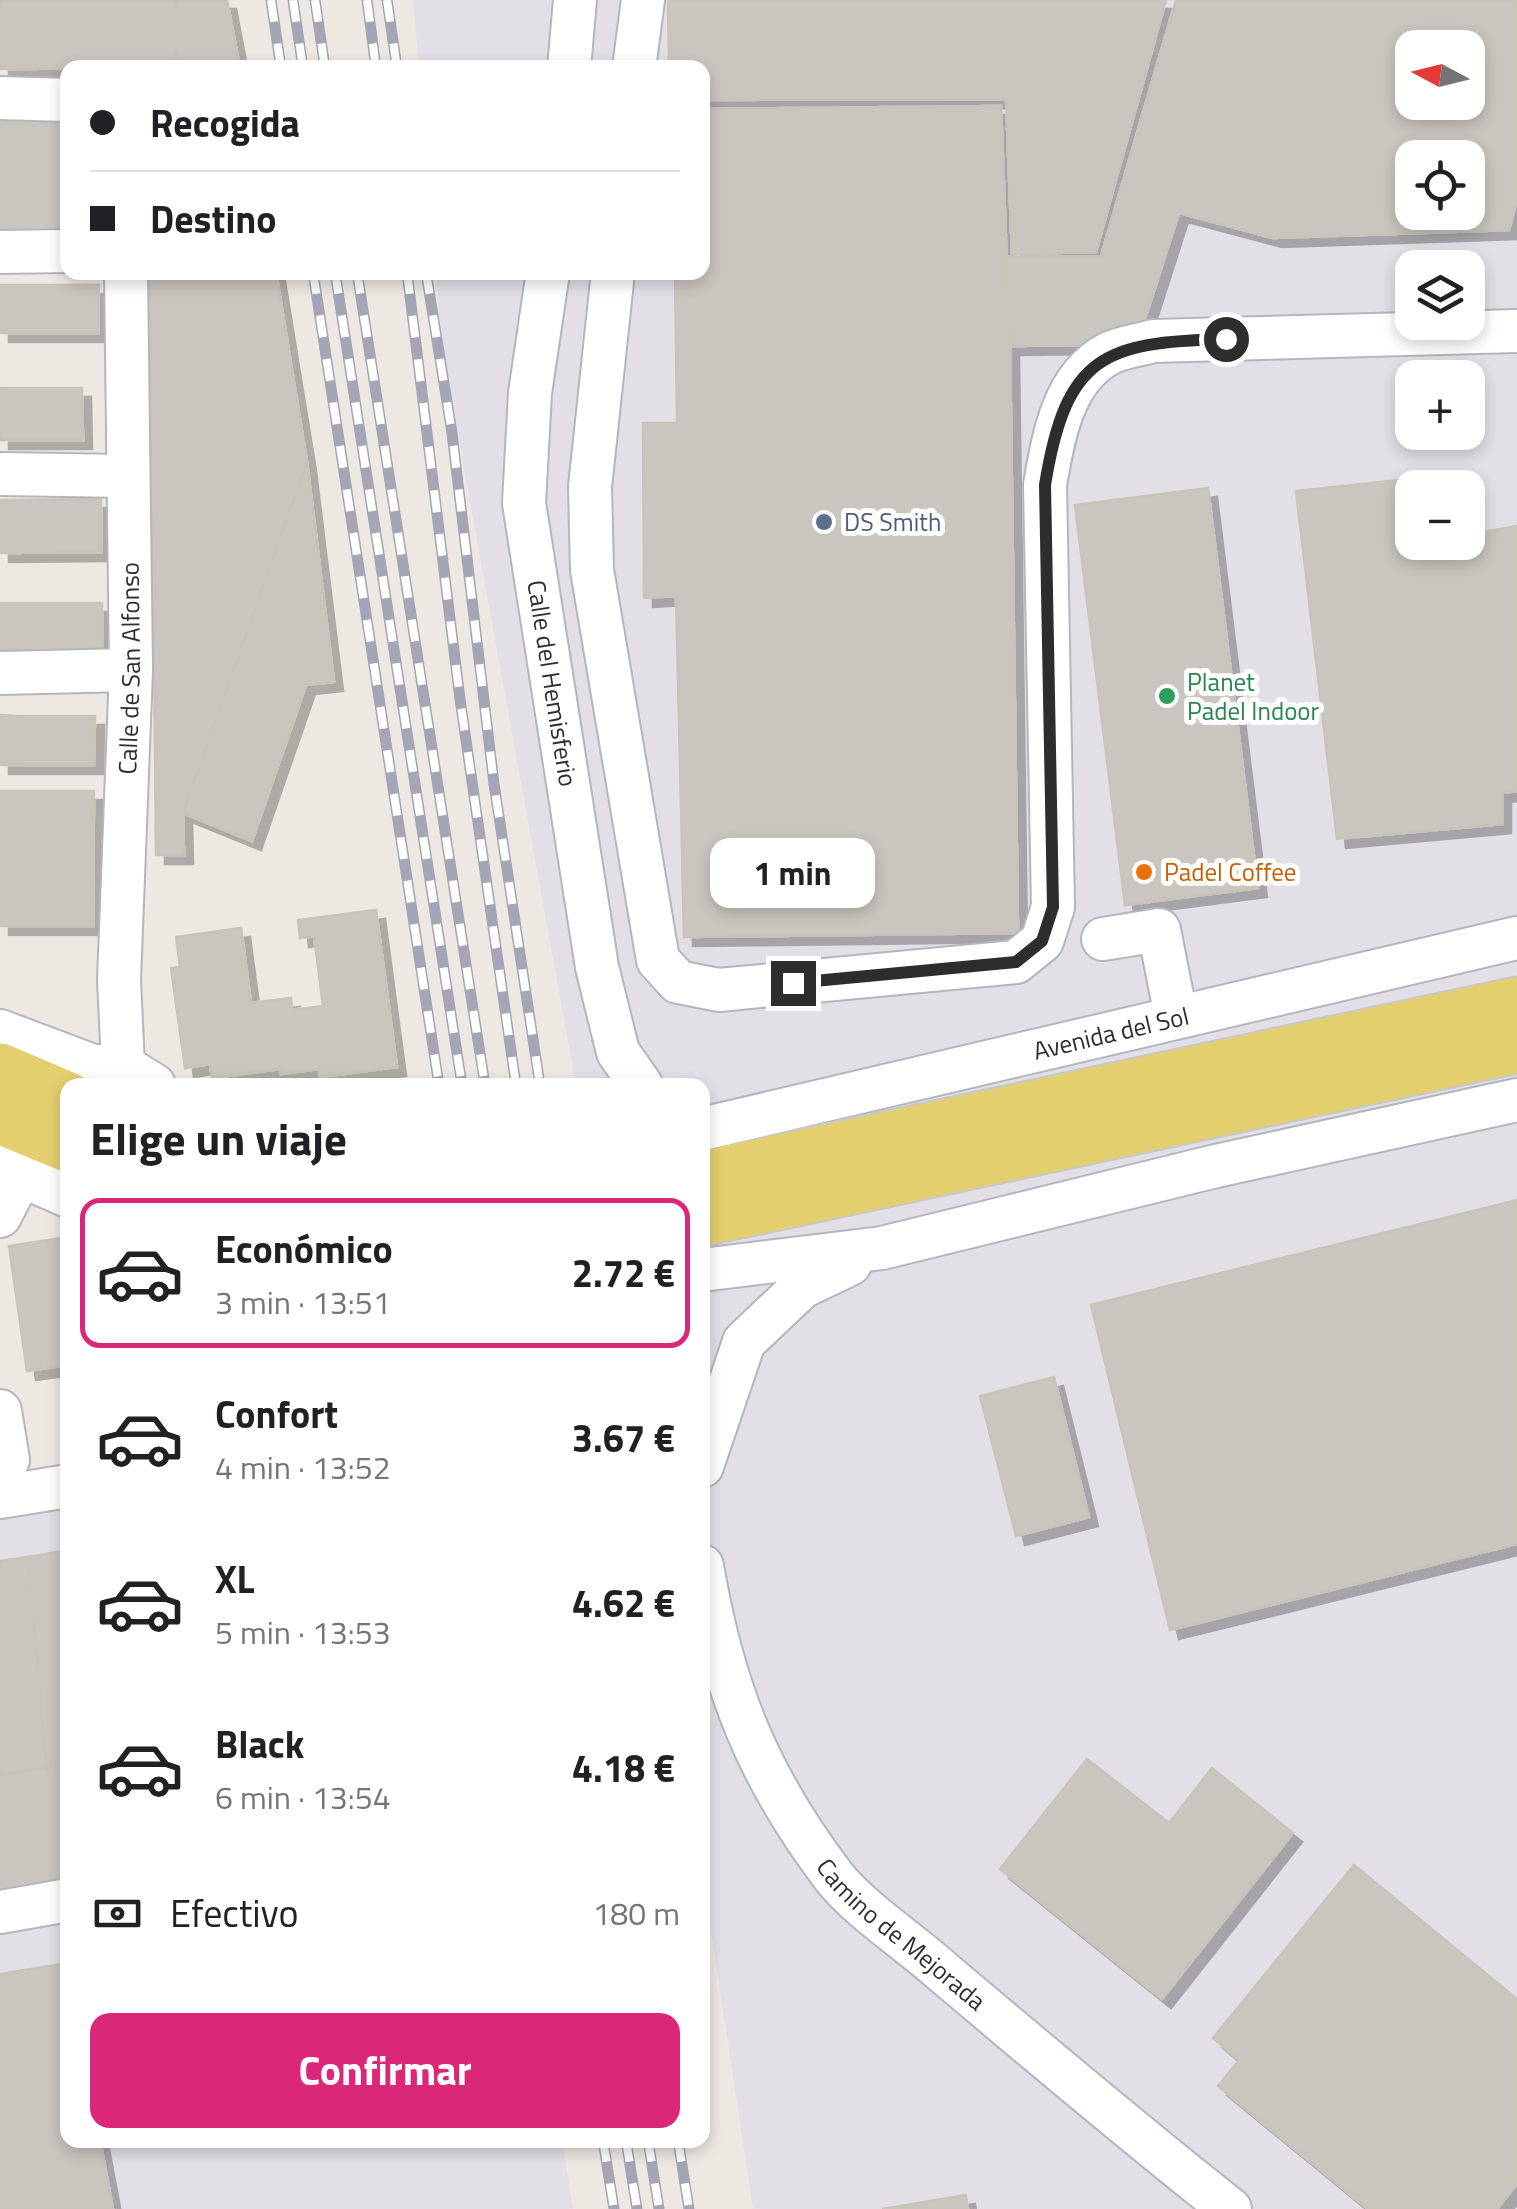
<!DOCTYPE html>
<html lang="es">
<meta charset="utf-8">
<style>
:root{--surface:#fff;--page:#f6f6f6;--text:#202124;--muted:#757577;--line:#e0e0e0;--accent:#db2777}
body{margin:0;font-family:"Titillium Web",sans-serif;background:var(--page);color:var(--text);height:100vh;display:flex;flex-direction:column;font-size:38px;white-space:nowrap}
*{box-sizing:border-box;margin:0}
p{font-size:32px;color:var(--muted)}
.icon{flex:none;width:55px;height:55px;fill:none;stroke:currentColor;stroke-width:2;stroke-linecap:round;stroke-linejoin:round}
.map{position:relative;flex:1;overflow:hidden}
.sheet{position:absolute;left:60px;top:1078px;width:650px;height:1070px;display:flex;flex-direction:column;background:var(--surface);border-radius:20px;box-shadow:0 5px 15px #0003}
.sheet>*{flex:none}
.banner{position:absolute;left:60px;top:60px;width:650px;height:220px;border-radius:20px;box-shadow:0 5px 15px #0003;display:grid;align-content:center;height:220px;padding:0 30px;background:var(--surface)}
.needle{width:65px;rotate:277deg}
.buttons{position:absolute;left:1395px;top:30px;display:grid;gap:20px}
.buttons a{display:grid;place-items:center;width:90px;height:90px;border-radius:20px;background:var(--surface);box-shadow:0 5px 15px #0003;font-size:50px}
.end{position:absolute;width:45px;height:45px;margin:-22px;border:12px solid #2d2d2d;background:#fff;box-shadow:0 0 0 5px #fff}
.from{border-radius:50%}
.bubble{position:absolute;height:70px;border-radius:20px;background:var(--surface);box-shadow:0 5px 15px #0003;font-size:32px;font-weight:700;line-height:70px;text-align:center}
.banner b{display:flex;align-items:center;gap:35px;height:95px;font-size:38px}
.banner b+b{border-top:2px solid var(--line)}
.banner i{width:25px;height:25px;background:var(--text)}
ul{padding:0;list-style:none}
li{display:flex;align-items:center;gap:30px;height:150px;margin:0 20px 15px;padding:0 10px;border:5px solid transparent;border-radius:20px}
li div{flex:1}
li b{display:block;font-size:38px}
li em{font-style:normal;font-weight:700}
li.selected{border-color:var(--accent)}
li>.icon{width:90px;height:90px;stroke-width:1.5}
h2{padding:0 30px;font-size:45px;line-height:120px}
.pay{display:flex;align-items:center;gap:25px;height:110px;padding:0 30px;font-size:38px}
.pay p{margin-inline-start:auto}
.primary-button{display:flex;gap:20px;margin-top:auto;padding:20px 30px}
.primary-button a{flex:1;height:115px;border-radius:20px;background:var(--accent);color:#fff;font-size:40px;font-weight:700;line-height:115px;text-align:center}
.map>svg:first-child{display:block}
.industrial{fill:#e2e0e6;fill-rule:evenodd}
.building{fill:#c9c6bf;stroke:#c8c4ba;stroke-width:2.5;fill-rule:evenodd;filter:url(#shadow)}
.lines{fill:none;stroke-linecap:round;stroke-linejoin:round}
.minor-casing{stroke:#b4b6bf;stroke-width:46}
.major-casing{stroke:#c8c8c8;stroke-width:59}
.minor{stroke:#fff;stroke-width:42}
.major{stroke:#e4cf6f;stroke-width:55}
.rail-casing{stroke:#a4a5b5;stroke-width:11}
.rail{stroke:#fff;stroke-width:8;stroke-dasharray:22;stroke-linecap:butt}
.route{stroke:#2d2d2d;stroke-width:12}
.service-dot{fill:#5c6f8a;stroke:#fff;stroke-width:4}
.leisure-dot{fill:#2e9e5b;stroke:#fff;stroke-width:4}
.food-dot{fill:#e8710a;stroke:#fff;stroke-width:4}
.labels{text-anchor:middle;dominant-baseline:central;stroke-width:10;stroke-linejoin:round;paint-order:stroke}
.service-label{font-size:25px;fill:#4e5e75;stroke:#fff;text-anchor:start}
.street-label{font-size:25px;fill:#2d2d2d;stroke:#fff}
.leisure-label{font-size:25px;fill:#27864d;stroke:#fff;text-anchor:start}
.food-label{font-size:25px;fill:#c56008;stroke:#fff;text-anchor:start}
</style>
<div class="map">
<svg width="1517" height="2209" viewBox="0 0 1517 2209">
<defs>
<filter id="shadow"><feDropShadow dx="9" dy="9" stdDeviation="0" flood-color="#0004"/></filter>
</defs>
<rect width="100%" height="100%" fill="#ede8e1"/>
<!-- industrial -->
<path class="industrial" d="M413,0H1517V2209H753L703,1877L702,1085H576L442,348L436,273L702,272V68L419,67ZM1412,48H1468V102H1412ZM1412,158H1468V212H1412ZM1412,268H1468V322H1412ZM1412,378H1468V432H1412ZM1412,488H1468V542H1412Z
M67,1486L68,2140H562L573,2209H0V1497Z"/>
<!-- building -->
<path class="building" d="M0,0H176V68L0,69Z
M176,0H227L240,68H176Z
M668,0H1166L1096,252L1012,254L1006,99L702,100V68H669Z
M1176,0H1517V199L1509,230L1273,238L1179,213L1144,322L1092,345L1010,346L1005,257L1101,256ZM1412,48H1468V102H1412ZM1412,158H1468V212H1412Z
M1001,106L1010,346L1018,933L684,937L676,596L644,598L643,423H677L675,272H702V109Z
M0,121L68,122V234H0Z
M150,272H276L307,462L183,813L184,855H156Z
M0,285H99L98,333H0Z
M0,388H82L83,440H0Z
M307,462L334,682L306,685L252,841L183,813Z
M1462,473L1464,488H1412V542H1468V509L1471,534L1517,526V791L1502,793V824L1337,839L1296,491Z
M1208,488L1258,888L1125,905L1075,505Z
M101,499V552L0,553V500Z
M0,603H102V656H0Z
M0,715L16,716V765H0Z
M16,716H95L94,765H16Z
M0,791H94L93,926H0Z
M376,910L397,1067L320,1077L319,1069L281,1074L280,1069L212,1078L210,1064L185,1068L171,968L180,967L176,937L241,928L251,1003L291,998L292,1010L323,1006L314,936L300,938L298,920Z
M1517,1200V1544L1170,1630L1091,1305Z
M68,1237V1365L27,1371L9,1246Z
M1054,1377L1089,1517L1016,1536L980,1396Z
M68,1550V1764L46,1767L28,1557Z
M28,1557L46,1767L0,1775V1561Z
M1087,1759L1169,1823L1212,1768L1293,1833L1162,1999L1000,1869Z
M68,1764V1881L0,1891V1775Z
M1354,1865L1517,1999V2184L1497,2209H1368L1218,2086L1239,2060L1213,2038Z
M68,1963V2140H100L113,2209H0V1974Z
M966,2195L968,2209H882Z"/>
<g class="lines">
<defs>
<g id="minor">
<path d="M569,68L575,0"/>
<path d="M634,68L643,0"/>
<path d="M0,98L68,100"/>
<path d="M0,252L68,251"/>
<path id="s1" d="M548,272L530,393L524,503L597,967L618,1052L641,1085"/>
<path d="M613,272L590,487L592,570L658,960L678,982L719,990L1016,962L1042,941L1053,907L1045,485C1053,439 1062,379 1108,354C1121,347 1140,345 1154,341L1517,331"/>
<path d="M0,474L127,476"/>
<path d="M0,673L131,670"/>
<path d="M1103,939L1159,930L1176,1016"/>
<path d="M0,1031L93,1066H123L154,1085"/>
<path id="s2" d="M123,1066L119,980L131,670L126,272"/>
<path id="s3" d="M702,1129L1517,938"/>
<path d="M0,1166L68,1196"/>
<path d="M0,1216L14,1189"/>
<path d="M702,1270L882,1248L1216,1166L1517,1100"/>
<path d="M0,1411L8,1460"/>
<path d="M702,1466L744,1342L802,1287L850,1264"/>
<path d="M0,1497L68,1486"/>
<path id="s4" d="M702,1566C723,1689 758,1777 834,1877C860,1910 911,1943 943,1972C1038,2052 1132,2132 1230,2209"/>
<path d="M0,1912L68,1900"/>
</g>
<path id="major" d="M0,1071L68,1100
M0,1116L68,1144
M702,1179L1517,1005
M702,1218L1517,1045"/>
</defs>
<!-- minor casing -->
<use href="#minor" class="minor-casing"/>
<!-- major casing -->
<use href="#major" class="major-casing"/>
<!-- minor -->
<use href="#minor" class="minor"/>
<!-- major -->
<use href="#major" class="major"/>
<defs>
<path id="rail" d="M271,0L281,68
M293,0L303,68
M315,0L325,68
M367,0L376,68
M387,0L397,68
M313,272L439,1085
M335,272L462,1085
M357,272L485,1085
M407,272L460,699L516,1085
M426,272L452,433L494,784L540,1085
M603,2140L614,2209
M626,2140L637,2209
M648,2140L659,2209
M678,2140L689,2209"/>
</defs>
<!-- rail casing -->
<use href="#rail" class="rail-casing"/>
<!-- rail -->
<use href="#rail" class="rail"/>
</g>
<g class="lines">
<!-- route -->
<path class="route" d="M793,983L1016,962L1042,941L1053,907L1045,485C1066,356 1103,342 1226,339"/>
</g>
<!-- markers -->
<circle class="service-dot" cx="824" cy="522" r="10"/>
<circle class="leisure-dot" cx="1167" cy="696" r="10"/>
<circle class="food-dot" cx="1144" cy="872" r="10"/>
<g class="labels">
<!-- service labels -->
<g class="service-label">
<text x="844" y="522">DS Smith</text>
</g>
<!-- street labels -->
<g class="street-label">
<text stroke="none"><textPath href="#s2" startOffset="398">Calle de San Alfonso</textPath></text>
<text stroke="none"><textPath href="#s1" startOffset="415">Calle del Hemisferio</textPath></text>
<text stroke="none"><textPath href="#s3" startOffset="420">Avenida del Sol</textPath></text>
<text stroke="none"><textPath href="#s4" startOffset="430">Camino de Mejorada</textPath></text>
</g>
<!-- leisure labels -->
<g class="leisure-label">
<text x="1187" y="682">Planet<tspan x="1187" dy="29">Padel Indoor</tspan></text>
</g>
<!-- food labels -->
<g class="food-label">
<text x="1164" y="872">Padel Coffee</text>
</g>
</g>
</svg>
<div class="buttons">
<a><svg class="needle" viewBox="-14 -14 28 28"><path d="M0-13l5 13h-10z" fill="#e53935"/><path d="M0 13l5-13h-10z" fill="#757577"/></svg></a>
<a><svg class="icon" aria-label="locate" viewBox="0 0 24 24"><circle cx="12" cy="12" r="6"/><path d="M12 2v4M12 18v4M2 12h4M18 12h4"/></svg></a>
<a><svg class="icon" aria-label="layers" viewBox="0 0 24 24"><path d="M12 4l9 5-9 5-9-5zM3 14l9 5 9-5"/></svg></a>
<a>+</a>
<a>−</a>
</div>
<i class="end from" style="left:1226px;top:339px"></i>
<i class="end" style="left:793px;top:983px"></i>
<div class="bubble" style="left:710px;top:838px;width:165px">1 min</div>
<div class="banner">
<b><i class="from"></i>Recogida</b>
<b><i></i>Destino</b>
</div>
<section class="sheet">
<h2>Elige un viaje</h2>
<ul>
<li class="selected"><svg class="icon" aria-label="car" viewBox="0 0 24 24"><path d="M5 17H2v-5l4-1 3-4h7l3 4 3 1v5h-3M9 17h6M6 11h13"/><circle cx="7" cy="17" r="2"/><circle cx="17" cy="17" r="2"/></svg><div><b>Económico</b><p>3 min · 13:51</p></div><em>2.72 €</em></li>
<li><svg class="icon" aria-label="car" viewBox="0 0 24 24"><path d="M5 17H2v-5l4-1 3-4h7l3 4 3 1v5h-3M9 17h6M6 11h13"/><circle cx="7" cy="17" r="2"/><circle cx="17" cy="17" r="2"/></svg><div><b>Confort</b><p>4 min · 13:52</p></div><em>3.67 €</em></li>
<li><svg class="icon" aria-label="car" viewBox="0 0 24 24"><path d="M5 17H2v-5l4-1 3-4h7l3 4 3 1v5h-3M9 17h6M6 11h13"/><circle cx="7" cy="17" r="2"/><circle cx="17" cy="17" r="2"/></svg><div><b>XL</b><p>5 min · 13:53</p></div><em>4.62 €</em></li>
<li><svg class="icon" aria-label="car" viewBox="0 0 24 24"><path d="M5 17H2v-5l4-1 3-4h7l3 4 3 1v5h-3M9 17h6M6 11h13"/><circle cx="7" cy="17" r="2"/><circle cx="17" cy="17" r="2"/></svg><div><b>Black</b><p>6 min · 13:54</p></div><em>4.18 €</em></li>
</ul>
<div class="pay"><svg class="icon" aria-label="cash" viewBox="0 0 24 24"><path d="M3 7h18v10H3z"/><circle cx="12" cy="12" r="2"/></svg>Efectivo<p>180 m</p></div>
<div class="primary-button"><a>Confirmar</a></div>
</section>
</div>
